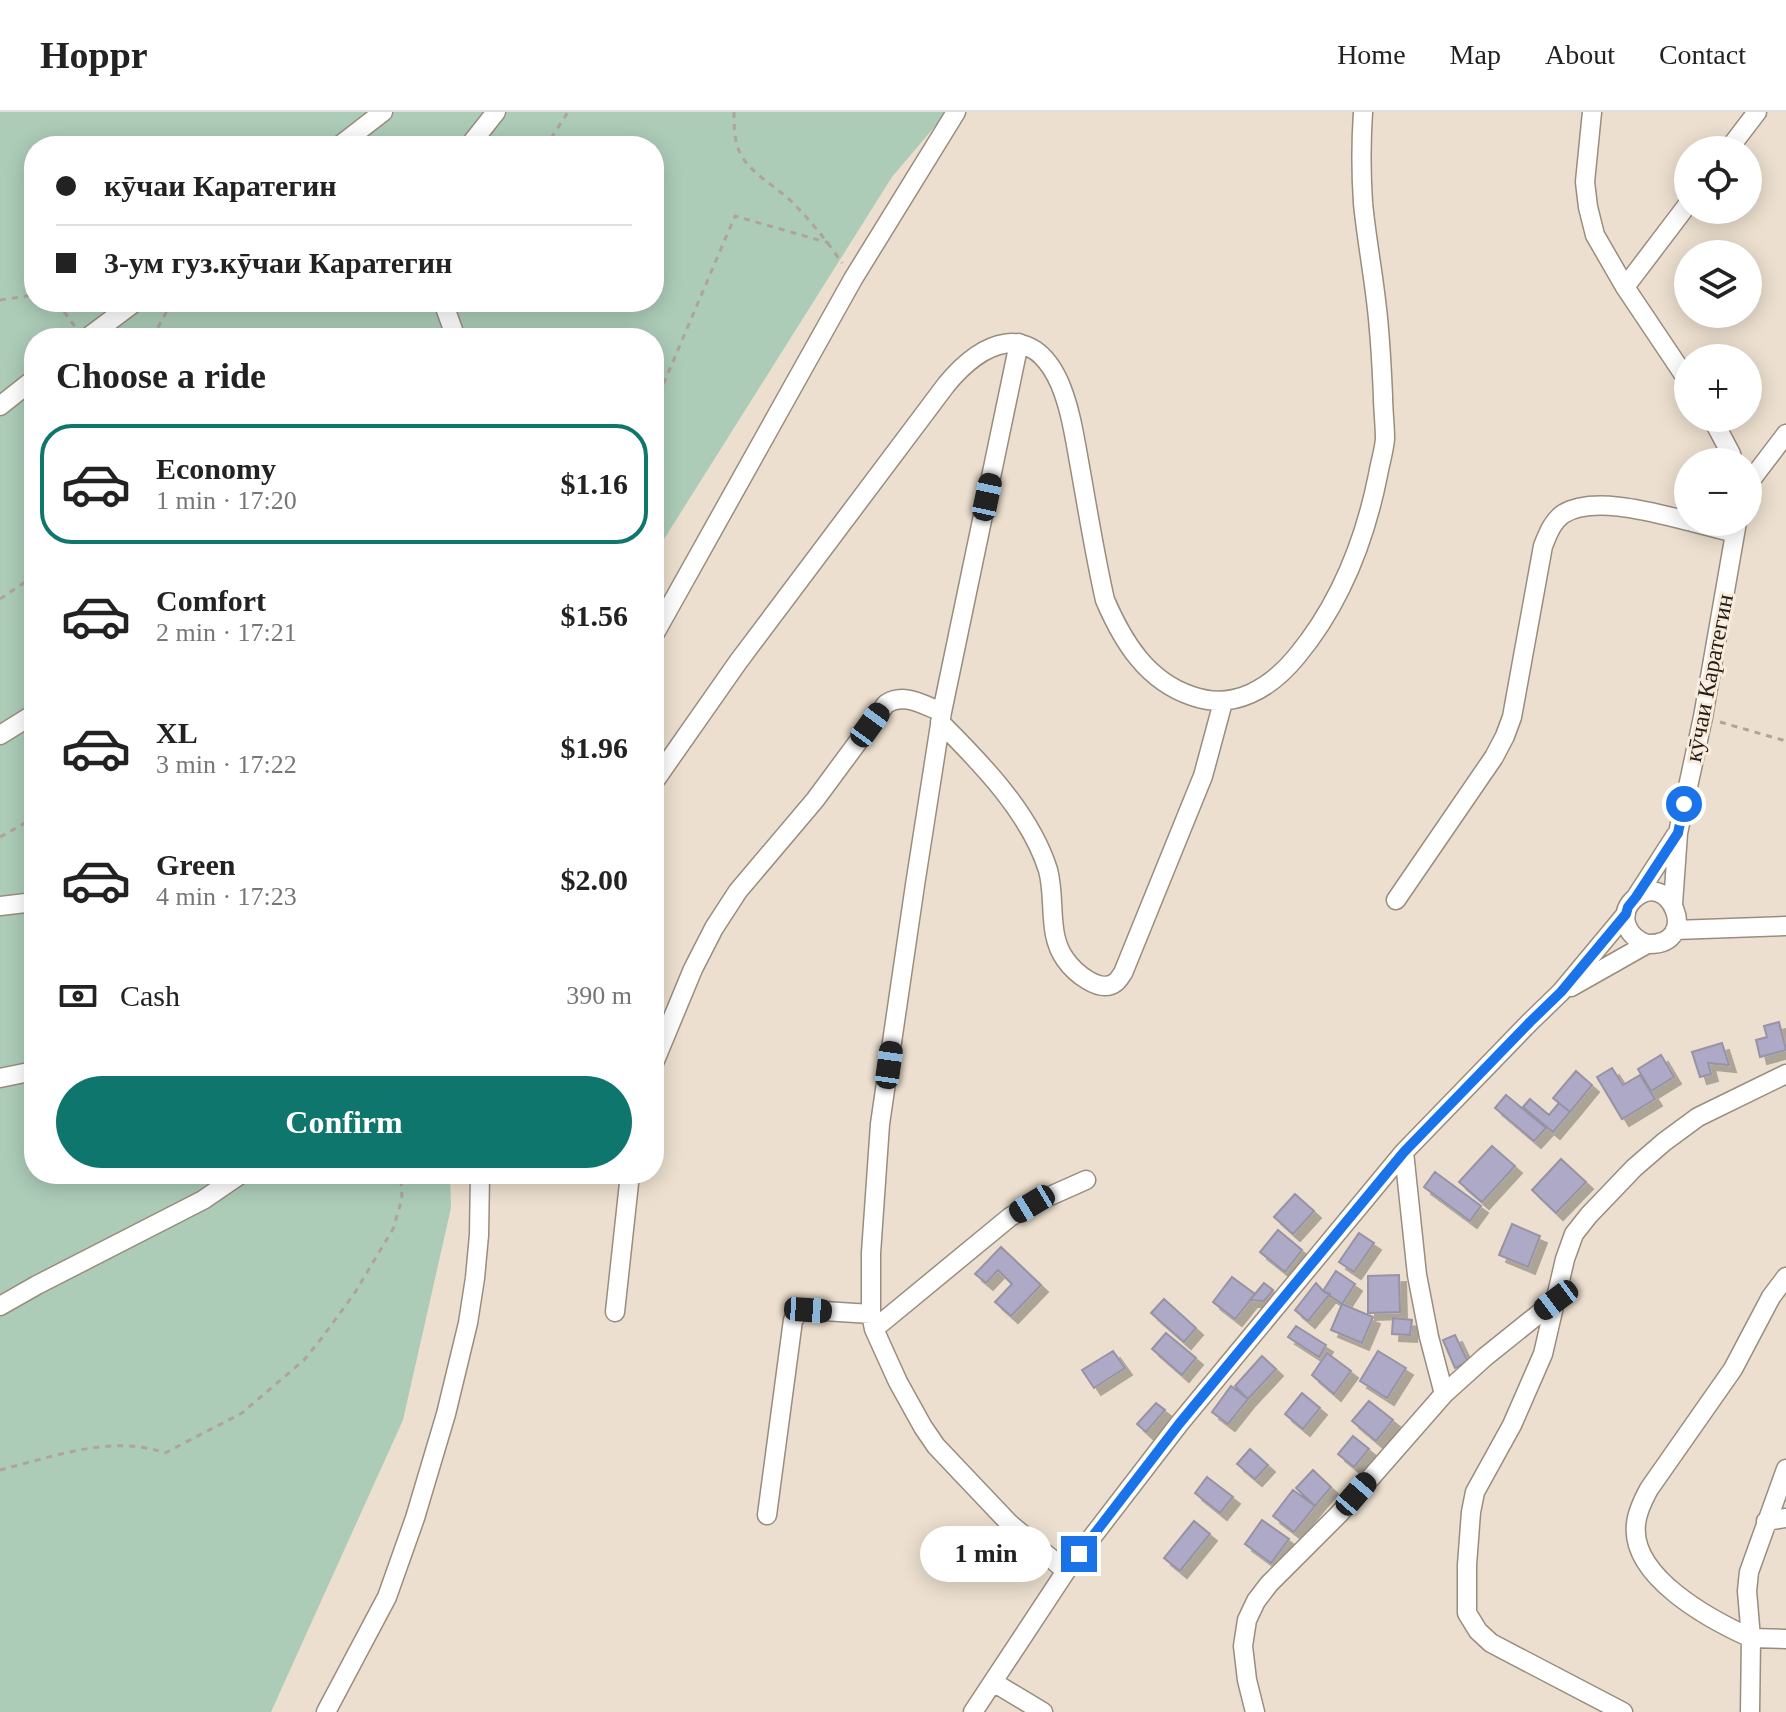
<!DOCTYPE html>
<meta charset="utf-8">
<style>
:root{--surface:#fff;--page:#f2f2f2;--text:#222;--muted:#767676;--line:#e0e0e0;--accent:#0f766e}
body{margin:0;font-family:Georgia,serif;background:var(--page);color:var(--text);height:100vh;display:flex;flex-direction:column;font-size:30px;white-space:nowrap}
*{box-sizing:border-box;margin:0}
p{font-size:26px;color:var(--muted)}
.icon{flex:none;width:44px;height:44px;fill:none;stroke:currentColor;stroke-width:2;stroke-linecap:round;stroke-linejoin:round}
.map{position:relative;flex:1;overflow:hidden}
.side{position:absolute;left:24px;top:216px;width:640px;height:856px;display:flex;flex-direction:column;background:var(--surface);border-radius:32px;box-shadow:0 4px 20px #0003}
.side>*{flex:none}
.guide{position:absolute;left:24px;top:24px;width:640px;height:176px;border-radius:32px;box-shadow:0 4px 20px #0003;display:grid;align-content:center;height:176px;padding:0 32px;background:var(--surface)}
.tools{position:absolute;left:1674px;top:24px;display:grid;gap:16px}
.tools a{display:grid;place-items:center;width:88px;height:88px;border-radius:50%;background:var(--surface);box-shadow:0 4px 20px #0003;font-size:40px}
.end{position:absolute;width:36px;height:36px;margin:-18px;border:10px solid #1a73e8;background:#fff;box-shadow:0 0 0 4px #fff}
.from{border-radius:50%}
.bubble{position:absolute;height:56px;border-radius:28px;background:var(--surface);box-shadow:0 4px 20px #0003;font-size:26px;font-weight:600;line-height:56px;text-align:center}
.car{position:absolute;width:24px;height:48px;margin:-24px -12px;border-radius:10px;box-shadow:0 0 6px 2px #0007;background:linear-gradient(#222 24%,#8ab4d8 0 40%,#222 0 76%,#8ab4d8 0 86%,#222 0)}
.guide b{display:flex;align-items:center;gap:28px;height:76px;font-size:30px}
.guide b+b{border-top:2px solid var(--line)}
.guide i{width:20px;height:20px;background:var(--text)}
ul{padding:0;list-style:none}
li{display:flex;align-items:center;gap:24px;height:120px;margin:0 16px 12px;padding:0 16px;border:4px solid transparent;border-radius:32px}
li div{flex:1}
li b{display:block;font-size:30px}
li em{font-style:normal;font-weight:600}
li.active{border-color:var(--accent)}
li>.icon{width:72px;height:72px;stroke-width:1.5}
h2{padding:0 32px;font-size:36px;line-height:96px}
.pay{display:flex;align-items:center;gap:20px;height:88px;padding:0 32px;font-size:30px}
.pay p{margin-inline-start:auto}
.action{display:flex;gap:16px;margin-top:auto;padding:16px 32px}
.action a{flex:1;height:92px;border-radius:48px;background:var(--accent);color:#fff;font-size:32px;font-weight:600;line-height:92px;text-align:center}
header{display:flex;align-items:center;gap:48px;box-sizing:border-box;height:112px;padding:0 40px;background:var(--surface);border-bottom:2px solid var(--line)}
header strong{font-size:38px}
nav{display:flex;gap:44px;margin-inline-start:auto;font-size:28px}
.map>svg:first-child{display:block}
.green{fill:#acccb8;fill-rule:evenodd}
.building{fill:#afa9c8;stroke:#9693a4;stroke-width:2;filter:url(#shadow)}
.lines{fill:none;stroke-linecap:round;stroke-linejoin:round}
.minor-casing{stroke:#998d7e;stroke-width:21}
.path{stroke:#afa497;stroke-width:3;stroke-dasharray:6 6;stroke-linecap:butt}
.minor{stroke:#fff;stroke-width:18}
.route{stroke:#1a73e8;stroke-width:10}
.labels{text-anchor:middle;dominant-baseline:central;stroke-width:6;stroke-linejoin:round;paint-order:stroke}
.street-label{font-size:24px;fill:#221e18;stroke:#f9ecdc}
</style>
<header>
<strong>Hoppr</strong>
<nav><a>Home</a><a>Map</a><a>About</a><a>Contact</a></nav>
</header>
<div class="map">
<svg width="1786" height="1600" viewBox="0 0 1786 1600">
<defs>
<filter id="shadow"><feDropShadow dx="7" dy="7" stdDeviation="0" flood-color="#0004"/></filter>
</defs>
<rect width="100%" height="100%" fill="#ecdfcf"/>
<!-- green -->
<path class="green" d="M0,0H947L892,65L654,443V226H34V1062H450L451,1096L403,1308L271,1600H0ZM34,34H654V190H34Z"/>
<!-- building -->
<path class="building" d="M1779,910L1786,938L1760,945L1756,928L1767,925L1764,914Z
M1722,931L1729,953L1708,951L1711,962L1700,965L1692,940Z
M1661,943L1674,965L1651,979L1638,957Z
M1612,956L1623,973L1640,963L1655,987L1622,1007L1597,965Z
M1576,959L1592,973L1570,1000L1553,986Z
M1506,983L1546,1016L1534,1029L1495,996Z
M1530,987L1549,1003L1559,991L1570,1000L1553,1020L1523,995Z
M1492,1034L1515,1054L1482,1090L1459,1070Z
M1561,1047L1586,1070L1556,1101L1532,1078Z
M1435,1060L1481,1094L1470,1109L1424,1075Z
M1295,1082L1314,1099L1293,1122L1274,1105Z
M1512,1112L1540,1124L1528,1155L1499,1143Z
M1278,1118L1302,1138L1285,1160L1260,1140Z
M1359,1121L1374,1131L1354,1160L1339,1150Z
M1001,1135L1041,1173L1011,1204L995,1190L1012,1172L998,1158L986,1171L975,1162Z
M1336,1159L1355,1172L1342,1192L1323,1179Z
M1399,1163L1400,1200L1368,1201V1164Z
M1232,1165L1255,1182L1235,1207L1213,1190Z
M1264,1171L1273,1178L1264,1189L1250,1188Z
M1316,1171L1323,1179L1330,1182L1308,1209L1295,1198Z
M1164,1187L1196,1216L1184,1230L1151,1201Z
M1342,1192L1373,1205L1362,1231L1331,1218Z
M1393,1206L1412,1208L1410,1223L1392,1222Z
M1296,1214L1326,1233L1319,1245L1288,1225Z
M1166,1221L1196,1246L1182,1263L1152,1237Z
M1455,1223L1468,1250L1455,1256L1443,1228Z
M1113,1239L1125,1256L1094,1276L1082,1258Z
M1378,1239L1406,1256L1387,1286L1360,1269Z
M1327,1241L1351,1259L1334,1282L1312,1263Z
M1262,1244L1276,1257L1248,1287L1235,1274Z
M1231,1274L1248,1287L1228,1312L1212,1300Z
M1302,1281L1320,1296L1303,1317L1285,1302Z
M1369,1289L1393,1308L1376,1329L1352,1309Z
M1156,1291L1165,1298L1146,1320L1137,1312Z
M1353,1324L1369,1337L1354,1355L1338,1342Z
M1250,1337L1268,1353L1255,1367L1237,1352Z
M1313,1358L1331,1375L1315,1394L1296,1376Z
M1207,1365L1233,1385L1220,1401L1195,1381Z
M1293,1378L1315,1394L1294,1420L1273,1404Z
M1262,1408L1289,1427L1271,1451L1245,1432Z
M1194,1409L1210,1422L1180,1459L1164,1446Z"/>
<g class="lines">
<defs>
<path id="minor" d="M1592,0L1585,70L1588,95L1595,123L1625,175L1688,269
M339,34L383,0
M469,34L496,0
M1728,38L1757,0
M1625,175L1688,92
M443,190L456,226
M87,226L135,190
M1019,231L942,600L915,773L880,1012L871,1141V1202L874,1217L898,1270L923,1315L936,1334L1009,1411L1066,1459
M0,294L34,267
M1712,306L1731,342L1733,350
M1748,372L1786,322
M1692,410L1735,421
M654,523L853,167L956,0
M940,610C981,651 1030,701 1048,758C1056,787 1047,822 1065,847C1074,860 1100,883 1116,870C1118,869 1122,862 1123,861L1203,664L1223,590
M0,623L34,602
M654,670L738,550L946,273C981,230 1031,206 1060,272C1071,298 1075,328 1080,355C1088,400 1095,444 1105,488C1123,530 1147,569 1192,584C1234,599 1271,576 1297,544C1340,492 1365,428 1378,363C1380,351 1384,339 1385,327C1385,313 1383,298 1383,284C1382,262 1381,240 1379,218C1376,175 1367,133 1363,91C1361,61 1361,30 1363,0
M1636,785L1676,723
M1396,788L1494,645L1505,624L1512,605L1543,434C1548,422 1552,410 1563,402C1594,383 1655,401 1688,409
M1673,792L1678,721L1703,605L1737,410
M0,794L34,790
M1675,818L1786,814
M1571,875L1647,832C1704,834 1668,753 1633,788C1617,804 1628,826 1647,832
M654,951L693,857L714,816L738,779L815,688L886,592C904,580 923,593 942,600
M0,966L34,959
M1404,1040L1417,1163L1429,1225L1444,1282
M0,1194L37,1173L203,1088L241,1062
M615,1200L630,1062
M874,1217L1010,1105L1032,1092L1086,1068
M1786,1357L1749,1460L1747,1479L1751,1526L1786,1527
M767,1403L793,1208L799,1201L808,1198L871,1202
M1766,1409L1786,1406
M993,1570L1043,1600
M326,1600L387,1485L415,1406L446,1302L468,1211L475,1166L479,1123L480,1062
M973,1600L1066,1459L1179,1312L1404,1040L1530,910L1561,880L1626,802
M1255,1600L1247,1568L1243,1534L1247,1508L1256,1489L1269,1472L1339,1402L1444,1282L1485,1245L1556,1188
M1623,1600L1491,1531L1478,1519L1467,1501V1453L1471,1400L1475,1380L1512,1313L1543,1242L1565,1147L1574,1122L1589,1103L1634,1056L1664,1030L1698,1005L1786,962
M1750,1600L1751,1526C1711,1508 1630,1465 1636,1412C1637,1400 1643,1388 1649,1377L1733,1257L1771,1185L1786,1165"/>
</defs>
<!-- minor casing -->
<use href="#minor" class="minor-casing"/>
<!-- path -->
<path class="path" d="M734,0C734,14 734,30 741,43C752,62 775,74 791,89C810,108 827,129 842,151
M542,34L550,28L568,0
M0,188L34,183
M57,190L76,216
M152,226L172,190
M654,294L735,104L829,131
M0,487L34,464
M1720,610L1786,629
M0,725L34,706
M0,1358C52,1345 112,1322 165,1341L242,1301L304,1248L321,1227L354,1182L393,1117L402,1087L401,1067L398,1062"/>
<!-- minor -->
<use href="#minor" class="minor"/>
</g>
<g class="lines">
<!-- route -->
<path class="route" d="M1079,1442L1179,1312L1404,1040L1530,910L1561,880L1626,802L1628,795L1636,785L1678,721L1684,692"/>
</g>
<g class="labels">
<!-- street labels -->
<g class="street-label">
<text transform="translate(1709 566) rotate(-79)">кӯчаи Каратегин</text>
</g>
</g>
</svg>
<div class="tools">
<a><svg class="icon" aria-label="locate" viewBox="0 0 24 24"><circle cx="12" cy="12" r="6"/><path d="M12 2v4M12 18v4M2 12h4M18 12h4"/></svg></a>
<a><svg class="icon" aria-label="layers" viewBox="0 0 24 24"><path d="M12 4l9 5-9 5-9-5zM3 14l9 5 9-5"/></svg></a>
<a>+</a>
<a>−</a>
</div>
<i class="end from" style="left:1684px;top:692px"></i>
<i class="end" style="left:1079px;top:1442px"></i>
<div class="bubble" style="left:920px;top:1414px;width:132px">1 min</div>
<i class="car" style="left:987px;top:385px;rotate:12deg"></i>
<i class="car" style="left:870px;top:613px;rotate:36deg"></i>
<i class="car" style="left:889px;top:953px;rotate:8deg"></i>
<i class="car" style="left:1032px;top:1092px;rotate:239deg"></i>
<i class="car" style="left:1556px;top:1188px;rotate:233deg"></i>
<i class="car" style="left:808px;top:1198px;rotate:94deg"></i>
<i class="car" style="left:1356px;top:1382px;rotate:41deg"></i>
<div class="guide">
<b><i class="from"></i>кӯчаи Каратегин</b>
<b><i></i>3-ум гуз.кӯчаи Каратегин</b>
</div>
<section class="side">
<h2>Choose a ride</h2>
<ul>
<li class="active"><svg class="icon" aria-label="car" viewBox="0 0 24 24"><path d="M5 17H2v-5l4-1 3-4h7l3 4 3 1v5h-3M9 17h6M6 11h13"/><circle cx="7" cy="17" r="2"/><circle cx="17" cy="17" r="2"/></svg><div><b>Economy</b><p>1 min · 17:20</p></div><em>$1.16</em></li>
<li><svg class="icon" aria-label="car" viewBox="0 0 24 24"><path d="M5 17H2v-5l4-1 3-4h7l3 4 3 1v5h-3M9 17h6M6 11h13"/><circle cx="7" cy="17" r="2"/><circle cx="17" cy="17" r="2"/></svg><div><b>Comfort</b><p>2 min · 17:21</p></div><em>$1.56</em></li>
<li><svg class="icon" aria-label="car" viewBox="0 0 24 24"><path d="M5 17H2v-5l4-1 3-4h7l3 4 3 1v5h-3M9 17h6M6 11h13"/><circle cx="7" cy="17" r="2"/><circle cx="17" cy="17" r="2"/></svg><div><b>XL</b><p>3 min · 17:22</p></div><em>$1.96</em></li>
<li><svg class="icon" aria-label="car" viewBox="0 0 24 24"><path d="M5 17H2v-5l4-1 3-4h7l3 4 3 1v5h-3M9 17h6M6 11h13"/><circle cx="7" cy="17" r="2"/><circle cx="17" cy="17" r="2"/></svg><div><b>Green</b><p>4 min · 17:23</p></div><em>$2.00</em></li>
</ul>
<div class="pay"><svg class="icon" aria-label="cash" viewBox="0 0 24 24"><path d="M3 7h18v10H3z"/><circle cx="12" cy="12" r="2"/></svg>Cash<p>390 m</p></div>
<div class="action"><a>Confirm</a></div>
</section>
</div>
